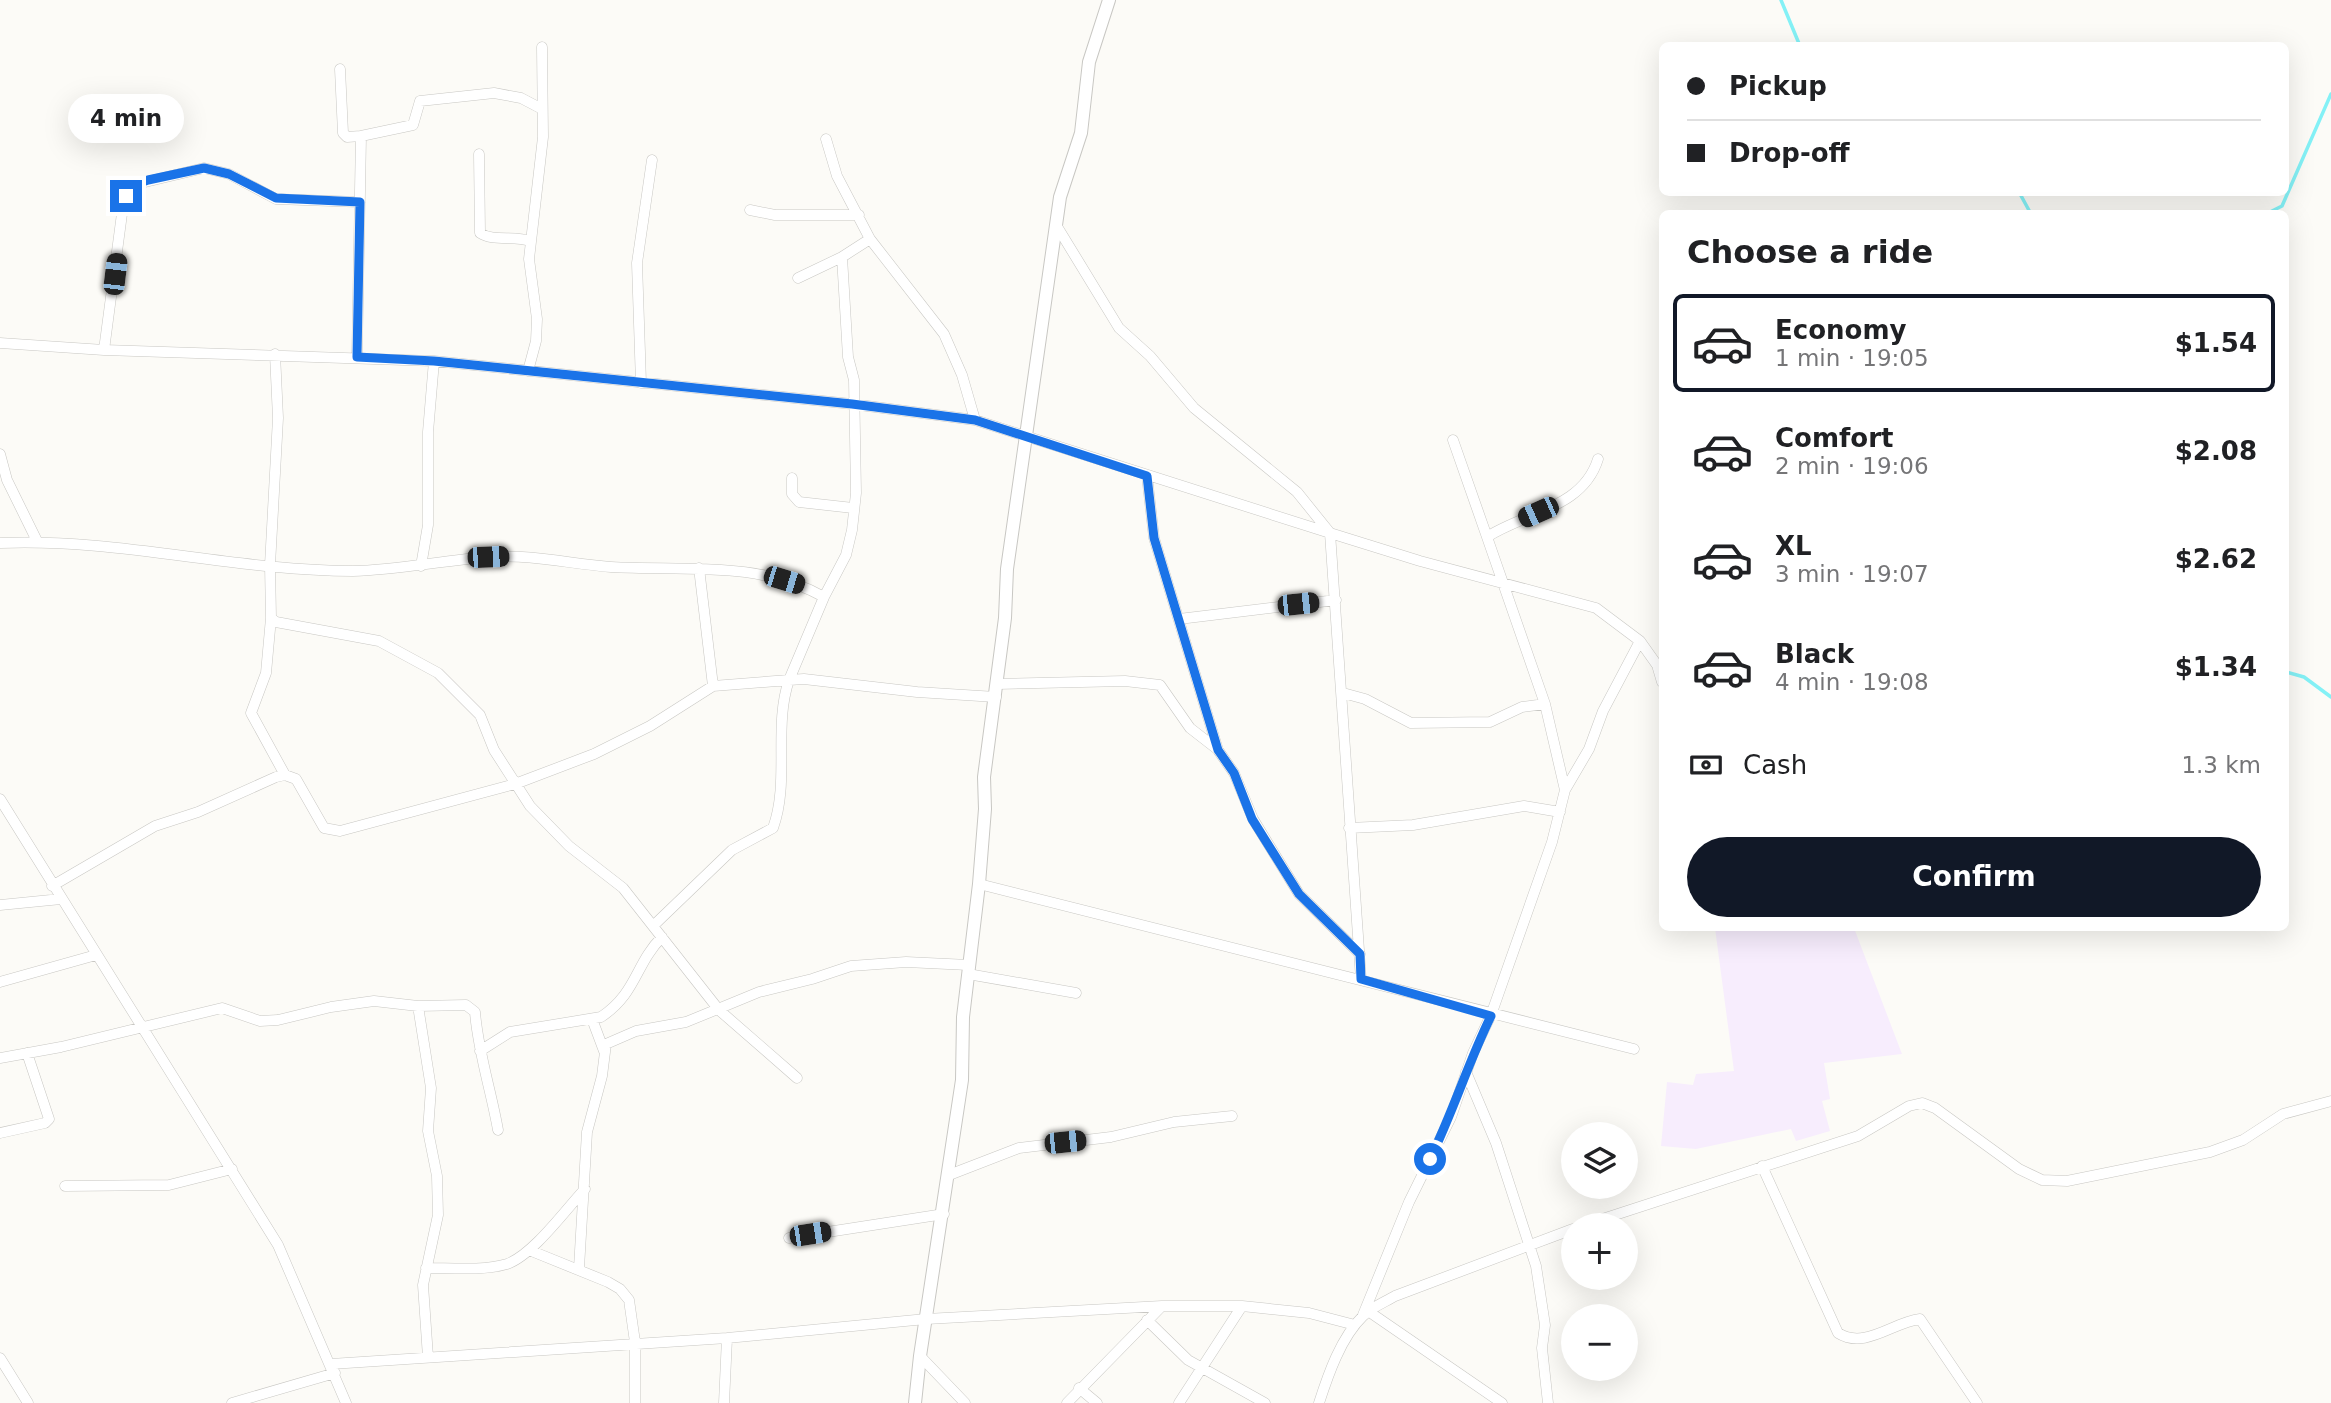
<!DOCTYPE html>
<meta charset="utf-8">
<style>
:root{--surface:#fff;--page:#f6f6f6;--text:#202124;--muted:#757577;--line:#e0e0e0;--accent:#111827}
body{margin:0;font-family:"DejaVu Sans",sans-serif;background:var(--page);color:var(--text);height:100vh;display:flex;flex-direction:column;font-size:26px;white-space:nowrap}
*{box-sizing:border-box;margin:0}
p{font-size:23px;color:var(--muted)}
.icon{flex:none;width:38px;height:38px;fill:none;stroke:currentColor;stroke-width:2;stroke-linecap:round;stroke-linejoin:round}
.map{position:relative;flex:1;overflow:hidden}
.drawer{position:absolute;left:1659px;top:210px;width:630px;height:721px;display:flex;flex-direction:column;background:var(--surface);border-radius:10px;box-shadow:0 7px 28px #0002}
.drawer>*{flex:none}
.top-card{position:absolute;left:1659px;top:42px;width:630px;height:154px;border-radius:10px;box-shadow:0 7px 28px #0002;display:grid;align-content:center;height:154px;padding:0 28px;background:var(--surface)}
.tools{position:absolute;left:1561px;top:1122px;display:grid;gap:14px}
.tools a{display:grid;place-items:center;width:77px;height:77px;border-radius:50%;background:var(--surface);box-shadow:0 7px 28px #0002;font-size:35px}
.end{position:absolute;width:32px;height:32px;margin:-16px;border:9px solid #1a73e8;background:#fff;box-shadow:0 0 0 4px #fff}
.from{border-radius:50%}
.bubble{position:absolute;height:49px;border-radius:24px;background:var(--surface);box-shadow:0 7px 28px #0002;font-size:23px;font-weight:700;line-height:49px;text-align:center}
.car{position:absolute;width:21px;height:42px;margin:-21px -10px;border-radius:9px;box-shadow:0 0 5px 2px #0007;background:linear-gradient(#222 24%,#8ab4d8 0 40%,#222 0 76%,#8ab4d8 0 86%,#222 0)}
.top-card b{display:flex;align-items:center;gap:24px;height:66px;font-size:26px}
.top-card b+b{border-top:2px solid var(--line)}
.top-card i{width:18px;height:18px;background:var(--text)}
ul{padding:0;list-style:none}
li{display:flex;align-items:center;gap:21px;height:98px;margin:0 14px 10px;padding:0 14px;border:4px solid transparent;border-radius:10px}
li div{flex:1}
li b{display:block;font-size:26px}
li em{font-style:normal;font-weight:700}
li.current{border-color:var(--accent)}
li>.icon{width:63px;height:63px;stroke-width:1.5}
h2{padding:0 28px;font-size:32px;line-height:84px}
.pay{display:flex;align-items:center;gap:18px;height:77px;padding:0 28px;font-size:26px}
.pay p{margin-inline-start:auto}
.button{display:flex;gap:14px;margin-top:auto;padding:14px 28px}
.button a{flex:1;height:80px;border-radius:42px;background:var(--accent);color:#fff;font-size:28px;font-weight:700;line-height:80px;text-align:center}
.map>svg:first-child{display:block}
.industrial{fill:#f7edfd}
.lines{fill:none;stroke-linecap:round;stroke-linejoin:round}
.stream{stroke:#84f1f6;stroke-width:3.5}
.minor-casing{stroke:#c8c7c3;stroke-width:11}
.tertiary-casing{stroke:#c8c7c3;stroke-width:14}
.minor{stroke:#fff;stroke-width:10}
.tertiary{stroke:#fff;stroke-width:12}
.route{stroke:#1a73e8;stroke-width:9}
</style>
<div class="map">
<svg width="2331" height="1403" viewBox="0 0 2331 1403">
<rect width="100%" height="100%" fill="#fcfbf7"/>
<!-- industrial -->
<path class="industrial" d="M1715,928H1854L1902,1054L1824,1063L1830,1099L1822,1101L1830,1131L1796,1141L1791,1129L1696,1149L1661,1146L1667,1082L1693,1085L1696,1074L1734,1071Z"/>
<g class="lines">
<!-- stream -->
<path class="stream" d="M1781,0L1800,46
M2019,192L2031,214
M2266,214L2282,206L2331,94
M2286,643V648
M2286,672L2304,677L2331,697"/>
<defs>
<path id="minor" d="M340,69L343,133L347,137L361,136
M826,139L837,176L870,239L944,334L962,375L975,420
M479,154L480,233C493,242 514,235 530,241
M750,210L775,215H859
M1058,228L1119,328L1150,356L1194,408L1297,492L1330,533L1420,561L1596,608L1640,641L1657,665L1662,682
M870,239L842,257L848,357L854,380L856,493L852,530L846,555L824,597L789,680L804,679L917,692L996,697
M798,278L842,257
M0,343L104,350L434,361L852,404L975,420L1330,533L1361,979
M104,350L123,206L126,196L137,184L204,168L229,174L276,199L360,202
M275,354L278,418L270,565L271,618L276,622L379,641L438,673L480,715L494,750L530,806L569,846L623,888L719,1010L797,1078
M357,357L361,136L413,125L420,101L494,93L521,98L542,109
M528,371L536,341L537,319L529,259L543,137L542,47
M641,383L637,263L652,160
M1453,440L1487,537
M0,454L7,480L37,541
M1147,476L1154,538L1218,750L1234,773L1253,819L1299,894L1360,954
M792,478V494L799,502L853,508
M0,543C119,538 235,571 353,571C399,570 444,560 490,557C531,554 571,564 611,567C683,571 758,560 824,597
M421,566L428,525V432L434,361
M699,568L713,686
M271,618L266,673L251,713L285,775
M1179,619L1336,600
M997,684L1125,681L1160,685L1190,728L1217,749
M1343,693L1365,699L1411,723L1490,722L1522,707L1545,704
M1565,790L1545,704L1487,537C1526,512 1583,508 1598,459
M0,799L278,1245L346,1403
M1349,828L1413,825L1524,806L1560,812
M979,884L1634,1049
M52,886L155,826L198,812L276,777L285,775L296,779L324,828L340,831L515,784L594,754L650,726L713,686L789,680
M0,905L61,899
M653,926L732,850L773,828C790,781 773,727 789,680
M968,974L1076,993
M0,982L96,955
M418,1006L431,1088L428,1131L437,1176L438,1215L423,1285L428,1357
M592,1019L604,1051
M480,1051L510,1032L601,1017C637,993 635,964 662,937
M0,1058L61,1047L222,1008L260,1021L278,1020L331,1007L374,1001L418,1006L466,1005L475,1012C478,1052 491,1090 498,1130
M1466,1072L1496,1143L1536,1266L1545,1325L1542,1348L1548,1403
M0,1133L45,1123L49,1119L27,1053
M1762,1166L1838,1333C1865,1350 1893,1322 1920,1319L1977,1403
M949,1175L1019,1148L1111,1137L1174,1122L1232,1116
M65,1186L169,1185L232,1169
M1584,1225L1858,1136L1909,1106L1922,1103L1935,1108L2019,1169L2042,1180L2067,1181L2210,1152L2243,1140L2283,1114L2331,1101
M789,1238L944,1214
M529,1250L608,1282L620,1289L629,1300L635,1342V1403
M426,1268C451,1268 483,1271 507,1264C533,1255 566,1209 585,1189
M579,1268L587,1132L602,1076L606,1044L636,1031L686,1022L759,992L812,979L851,966L906,962L969,965
M1368,1311L1502,1403
M1363,1315L1409,1202L1451,1117L1473,1053L1491,1015L1552,842L1565,790L1589,749L1603,711L1640,641
M1147,1320L1188,1360L1265,1403
M920,1356L965,1403
M0,1358L28,1403
M331,1364L727,1338L926,1319L1162,1306H1242L1309,1313L1355,1325
M1079,1388L1097,1403
M232,1403L335,1373
M724,1403L727,1338
M1067,1403L1162,1306
M1179,1403L1242,1306
M1319,1403C1328,1375 1341,1337 1363,1316C1372,1307 1385,1302 1395,1296L1573,1229"/>
<path id="tertiary" d="M915,1403L920,1356L962,1080L963,1017L979,884L985,809L984,777L1005,618L1007,569L1060,197L1081,133L1089,62L1109,0"/>
</defs>
<!-- minor casing -->
<use href="#minor" class="minor-casing"/>
<!-- tertiary casing -->
<use href="#tertiary" class="tertiary-casing"/>
<!-- minor -->
<use href="#minor" class="minor"/>
<!-- tertiary -->
<use href="#tertiary" class="tertiary"/>
</g>
<g class="lines">
<!-- route -->
<path class="route" d="M126,196L137,184L148,180L204,168L229,174L276,198L360,202L357,357L434,361L852,404L975,420L1147,476L1154,538L1218,750L1234,773L1252,819L1299,894L1360,954L1361,979L1491,1016C1468,1063 1453,1112 1430,1159"/>
</g>
</svg>
<div class="tools">
<a><svg class="icon" aria-label="layers" viewBox="0 0 24 24"><path d="M12 4l9 5-9 5-9-5zM3 14l9 5 9-5"/></svg></a>
<a>+</a>
<a>−</a>
</div>
<i class="end from" style="left:1430px;top:1159px"></i>
<i class="end" style="left:126px;top:196px"></i>
<div class="bubble" style="left:68px;top:94px;width:116px">4 min</div>
<i class="car" style="left:115px;top:274px;rotate:7deg"></i>
<i class="car" style="left:1538px;top:512px;rotate:246deg"></i>
<i class="car" style="left:488px;top:557px;rotate:88deg"></i>
<i class="car" style="left:784px;top:580px;rotate:107deg"></i>
<i class="car" style="left:1298px;top:604px;rotate:84deg"></i>
<i class="car" style="left:1065px;top:1142px;rotate:84deg"></i>
<i class="car" style="left:810px;top:1234px;rotate:81deg"></i>
<div class="top-card">
<b><i class="from"></i>Pickup</b>
<b><i></i>Drop-off</b>
</div>
<section class="drawer">
<h2>Choose a ride</h2>
<ul>
<li class="current"><svg class="icon" aria-label="car" viewBox="0 0 24 24"><path d="M5 17H2v-5l4-1 3-4h7l3 4 3 1v5h-3M9 17h6M6 11h13"/><circle cx="7" cy="17" r="2"/><circle cx="17" cy="17" r="2"/></svg><div><b>Economy</b><p>1 min · 19:05</p></div><em>$1.54</em></li>
<li><svg class="icon" aria-label="car" viewBox="0 0 24 24"><path d="M5 17H2v-5l4-1 3-4h7l3 4 3 1v5h-3M9 17h6M6 11h13"/><circle cx="7" cy="17" r="2"/><circle cx="17" cy="17" r="2"/></svg><div><b>Comfort</b><p>2 min · 19:06</p></div><em>$2.08</em></li>
<li><svg class="icon" aria-label="car" viewBox="0 0 24 24"><path d="M5 17H2v-5l4-1 3-4h7l3 4 3 1v5h-3M9 17h6M6 11h13"/><circle cx="7" cy="17" r="2"/><circle cx="17" cy="17" r="2"/></svg><div><b>XL</b><p>3 min · 19:07</p></div><em>$2.62</em></li>
<li><svg class="icon" aria-label="car" viewBox="0 0 24 24"><path d="M5 17H2v-5l4-1 3-4h7l3 4 3 1v5h-3M9 17h6M6 11h13"/><circle cx="7" cy="17" r="2"/><circle cx="17" cy="17" r="2"/></svg><div><b>Black</b><p>4 min · 19:08</p></div><em>$1.34</em></li>
</ul>
<div class="pay"><svg class="icon" aria-label="cash" viewBox="0 0 24 24"><path d="M3 7h18v10H3z"/><circle cx="12" cy="12" r="2"/></svg>Cash<p>1.3 km</p></div>
<div class="button"><a>Confirm</a></div>
</section>
</div>
